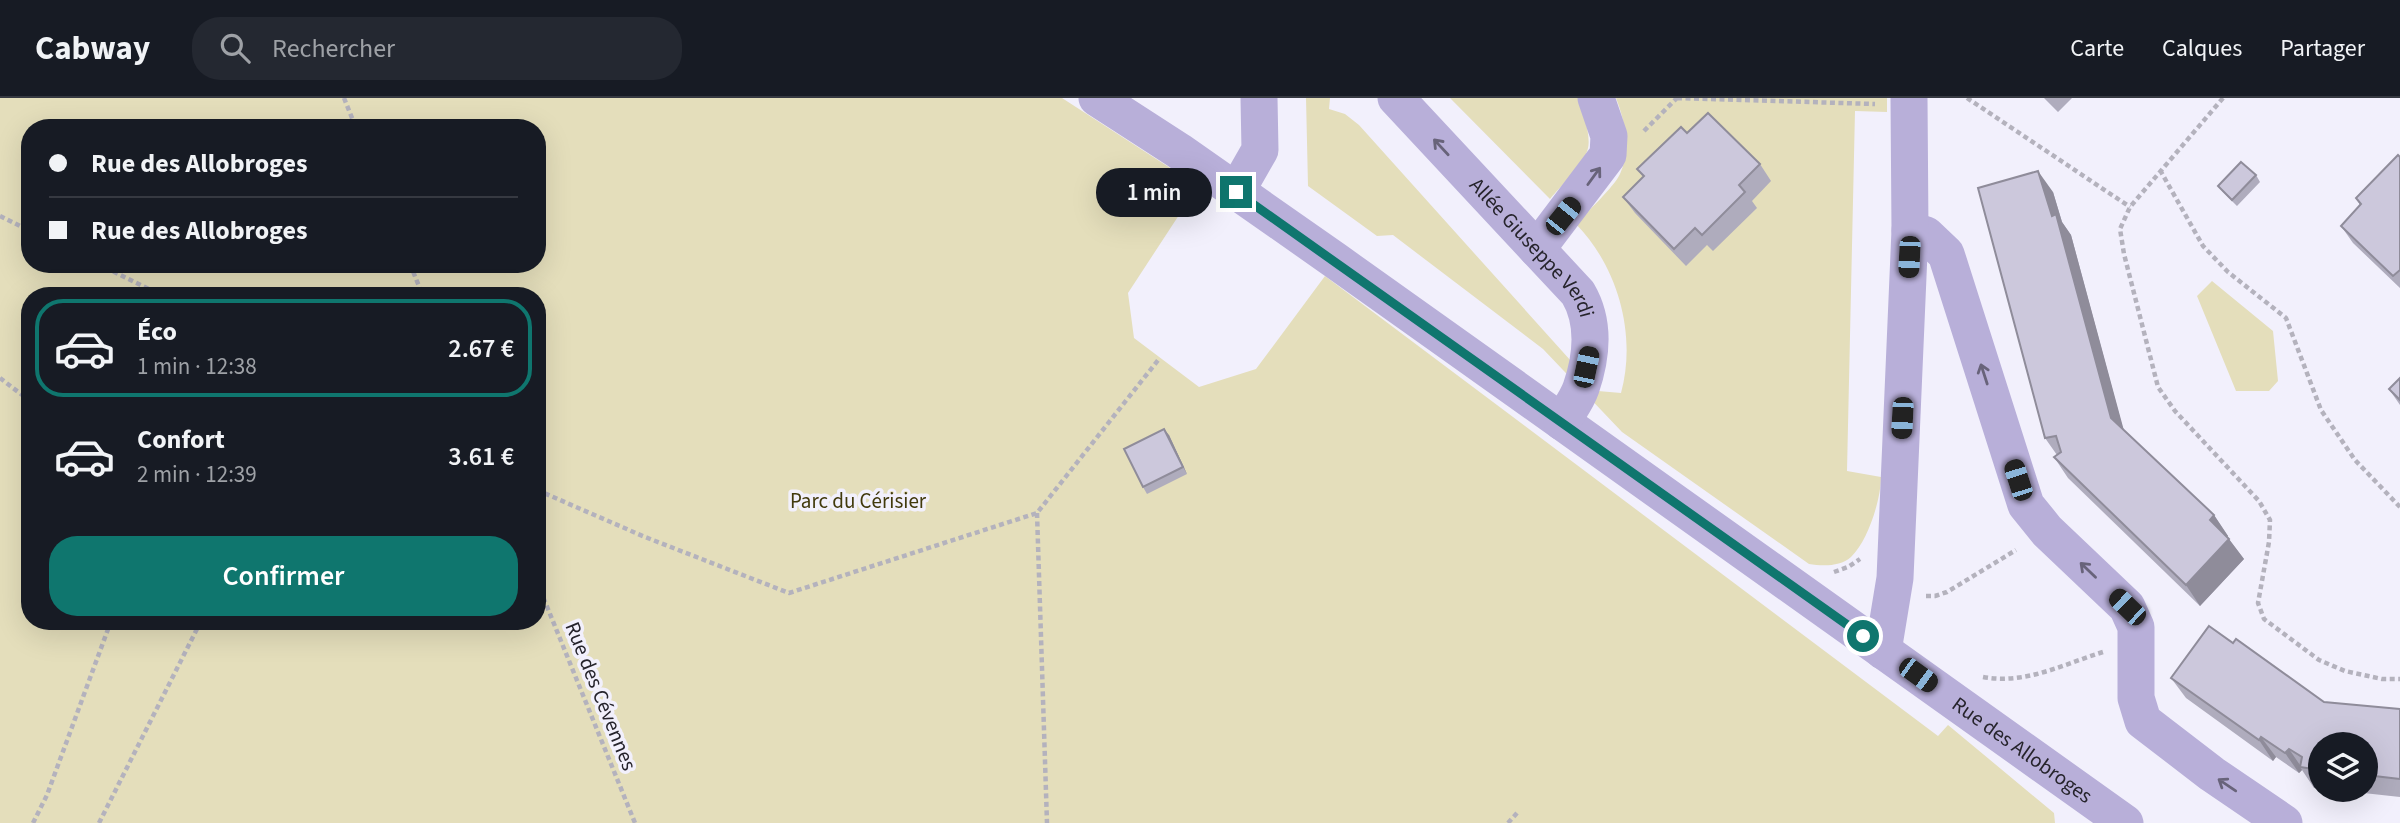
<!DOCTYPE html>
<html lang="fr">
<meta charset="utf-8">
<style>
:root{--surface:#171b24;--page:#242831;--text:#f1f3f6;--muted:#9ea1a6;--line:#363941;--accent:#0f766e}
body{margin:0;font-family:"Source Sans 3",sans-serif;background:var(--page);color:var(--text);height:100vh;display:flex;flex-direction:column;font-size:26px;white-space:nowrap}
*{box-sizing:border-box;margin:0}
p{font-size:23px;color:var(--muted)}
.icon{flex:none;width:38px;height:38px;fill:none;stroke:currentColor;stroke-width:2;stroke-linecap:round;stroke-linejoin:round}
.map{position:relative;flex:1;overflow:hidden}
.drawer{position:absolute;left:21px;top:189px;width:525px;height:343px;display:flex;flex-direction:column;background:var(--surface);border-radius:28px;box-shadow:0 7px 28px #0002}
.drawer>*{flex:none}
.guide{position:absolute;left:21px;top:21px;width:525px;height:154px;border-radius:28px;box-shadow:0 7px 28px #0002;display:grid;align-content:center;height:154px;padding:0 28px;background:var(--surface)}
.controls{position:absolute;left:2308px;top:634px;display:grid;gap:14px}
.controls a{display:grid;place-items:center;width:70px;height:70px;border-radius:50%;background:var(--surface);box-shadow:0 7px 28px #0002;font-size:35px}
.end{position:absolute;width:32px;height:32px;margin:-16px;border:9px solid #0f766e;background:#fff;box-shadow:0 0 0 4px #fff}
.from{border-radius:50%}
.bubble{position:absolute;height:49px;border-radius:24px;background:var(--surface);box-shadow:0 7px 28px #0002;font-size:23px;font-weight:600;line-height:49px;text-align:center}
.car{position:absolute;width:21px;height:42px;margin:-21px -10px;border-radius:9px;box-shadow:0 0 5px 2px #0007;background:linear-gradient(#222 24%,#8ab4d8 0 40%,#222 0 76%,#8ab4d8 0 86%,#222 0)}
.guide b{display:flex;align-items:center;gap:24px;height:66px;font-size:26px}
.guide b+b{border-top:2px solid var(--line)}
.guide i{width:18px;height:18px;background:var(--text)}
ul{padding:12px 0 0;list-style:none}
li{display:flex;align-items:center;gap:21px;height:98px;margin:0 14px 10px;padding:0 14px;border:4px solid transparent;border-radius:28px}
li div{flex:1}
li b{display:block;font-size:26px}
li em{font-style:normal;font-weight:600}
li.on{border-color:var(--accent)}
li>.icon{width:63px;height:63px;stroke-width:1.5}
.primary-button{display:flex;gap:14px;margin-top:auto;padding:14px 28px}
.primary-button a{flex:1;height:80px;border-radius:28px;background:var(--accent);color:#fff;font-size:28px;font-weight:600;line-height:80px;text-align:center}
header{display:flex;align-items:center;gap:42px;box-sizing:border-box;height:98px;padding:0 35px;background:var(--surface);border-bottom:2px solid var(--line)}
header strong{font-size:33px}
nav{display:flex;gap:38px;margin-inline-start:auto;font-size:24px}
.search{width:490px;height:63px;background:var(--page);display:flex;align-items:center;gap:18px;box-sizing:border-box;padding:0 24px;border-radius:28px;color:var(--muted);font-size:26px}
.map>svg:first-child{display:block}
.green{fill:#e4debb;fill-rule:evenodd}
.lines{fill:none;stroke-linecap:round;stroke-linejoin:round}
.path{stroke:#b4b2bd;stroke-width:4.5;stroke-dasharray:5 3.5;stroke-linecap:butt}
.minor{stroke:#b8afd9;stroke-width:37}
.wall{fill:#afacbd}
.shaded-wall{fill:#8f8c9a}
.building{fill:#ccc8dc;stroke:#8f8c9a;stroke-width:2}
.oneway{stroke:#68637a}
.route{stroke:#0f766e;stroke-width:9}
.labels{text-anchor:middle;dominant-baseline:central;stroke-width:7;stroke-linejoin:round;paint-order:stroke}
.street-label{font-size:21px;fill:#26242c;stroke:#f2f0fc}
.park-label{font-size:21px;fill:#41390c;stroke:#f2f0fc}
</style>
<header>
<strong>Cabway</strong>
<div class="search"><svg class="icon" aria-label="search" viewBox="0 0 24 24"><circle cx="10" cy="10" r="6"/><path d="M15 15l6 6"/></svg>Rechercher</div>
<nav><a>Carte</a><a>Calques</a><a>Partager</a></nav>
</header>
<div class="map">
<svg width="2400" height="725" viewBox="0 0 2400 725">
<rect width="100%" height="100%" fill="#f2f0fc"/>
<!-- green -->
<path class="green" d="M0,0H1062L1198,88L1128,195L1134,240L1199,289L1256,271L1325,178L1938,638L1948,627L2054,715L2055,725H0ZM30,30H537V166H30ZM30,198H537V523H30Z
M1306,0H1330L1329,11L1345,16L1359,27L1598,293L1621,295C1637,237 1618,169 1576,126C1587,114 1614,89 1620,76C1631,52 1625,23 1616,0H1887V14L1855,13L1847,373L1881,379C1881,401 1868,443 1851,459C1840,469 1822,468 1809,466L1622,334L1543,251L1393,137L1377,138L1308,88Z
M1450,0H1579C1583,12 1591,38 1588,50C1585,65 1560,89 1550,101Z
M2212,183L2273,233L2278,283L2269,293H2236L2197,198Z"/>
<g class="lines">
<!-- path -->
<path class="path" d="M344,0L356,30
M1677,0L1875,6
M1967,0L2130,109
M2223,0L2130,109L2120,131L2124,156L2158,289L2175,313L2259,403L2270,422L2269,444L2258,505L2264,521L2319,562L2345,573L2382,581H2400
M1644,33L1677,0
M2160,72L2203,148L2228,174L2286,220L2321,312L2355,362L2400,409
M0,118L30,133
M98,166L163,198
M410,166L423,198
M0,280L30,303
M537,392L645,439L789,495L1037,415L1159,261
M1037,415L1047,725
M1834,474L1848,469L1860,461
M537,484L635,725
M1926,498H1935L1947,494L2016,452
M1983,579C2025,587 2064,566 2103,554
M33,725L47,697L111,523
M99,725L201,523
M1508,725L1517,715"/>
<!-- minor -->
<g class="minor">
<path id="s1" d="M1097,0L1179,53L1336,163L2125,725"/>
<path id="s2" d="M1396,0L1578,195C1595,224 1592,258 1581,290C1577,302 1568,313 1562,324"/>
<path d="M1236,94L1260,52L1259,0"/>
<path d="M1910,132L1926,137L1946,156L2026,407L2047,433L2127,509L2136,529V600L2143,623L2212,676L2284,725"/>
<path d="M1537,151L1608,57L1609,38L1596,0"/>
<path d="M1883,553L1895,480L1910,132L1909,0"/>
</g>
</g>
<!-- wall -->
<path class="wall" d="M2044,0H2072L2058,14Z
M1687,35L1760,66L1771,83L1752,103L1757,110L1713,153L1707,147L1686,168L1635,115L1623,99L1643,79L1637,71Z
M2400,59V190L2353,145L2341,128L2360,107L2356,100Z
M2256,77L2260,84L2237,108L2223,94L2218,88Z
M2053,94L2062,124L2071,137L2123,331L2214,417L2228,438L2227,439L2244,461L2200,508L2068,380L2054,359L2057,357L2045,340Z
M2400,280V307L2389,291Z
M1169,337L1187,376L1147,396L1143,389Z
M2171,580L2324,604L2400,611V699L2327,691H2366V646H2320V691L2314,690L2302,672L2299,675L2276,659L2273,663L2186,600Z"/>
<!-- shaded-wall -->
<path class="shaded-wall" d="M2038,73L2053,94L2062,124L2071,137L2126,340L2111,320Z
M1164,331L1169,337L1187,376L1183,369Z
M2214,417L2228,438L2224,442L2210,422Z
M2229,441L2244,461L2200,508L2186,487Z
M2261,639L2276,659L2273,663L2259,642Z
M2289,651L2302,670L2300,669L2302,672L2299,675L2285,655Z"/>
<!-- building -->
<path class="building" d="M1708,15L1760,66L1739,87L1745,94L1702,137L1695,130L1674,151L1623,99L1644,78L1637,71L1681,29L1687,35Z
M2398,57L2400,59V172L2393,178L2341,128L2361,106L2356,100Z
M2241,64L2256,77L2232,102L2218,88Z
M2038,73L2052,118L2056,116L2111,320L2214,417L2210,422L2229,441L2186,487L2054,359L2061,354L2056,338L2045,340L1978,90Z
M2400,280V302L2389,291Z
M1164,331L1183,369L1143,389L1124,351Z
M2209,528L2233,545L2236,541L2324,604L2400,611V681L2366,677V646H2320V672L2300,669L2302,659L2289,651L2285,655L2261,639L2259,642L2171,580Z"/>
<!-- one-way arrows -->
<defs><path id="oneway-shaft" d="M-6 0H5M1.5-3L5.5 0L1.5 3" fill="none" stroke-width="1.6" stroke-linecap="round" stroke-linejoin="round" transform="scale(1.75)"/></defs>
<g class="oneway">
<use href="#oneway-shaft" transform="translate(1441 49) rotate(-133)"/>
<use href="#oneway-shaft" transform="translate(1594 78) rotate(-54)"/>
<use href="#oneway-shaft" transform="translate(1984 276) rotate(-108)"/>
<use href="#oneway-shaft" transform="translate(2088 472) rotate(-136)"/>
<use href="#oneway-shaft" transform="translate(2227 687) rotate(-146)"/>
</g>
<g class="lines">
<!-- route -->
<path class="route" d="M1236,94L1863,538"/>
</g>
<g class="labels">
<!-- street labels -->
<g class="street-label">
<text stroke="none"><textPath href="#s2" startOffset="203">Allée Giuseppe Verdi</textPath></text>
<text transform="translate(601 598) rotate(68)">Rue des Cévennes</text>
<text stroke="none"><textPath href="#s1" startOffset="1132">Rue des Allobroges</textPath></text>
</g>
<!-- park labels -->
<g class="park-label">
<text x="858" y="403">Parc du Cérisier</text>
</g>
</g>
</svg>
<div class="controls">
<a><svg class="icon" aria-label="layers" viewBox="0 0 24 24"><path d="M12 4l9 5-9 5-9-5zM3 14l9 5 9-5"/></svg></a>
</div>
<i class="end from" style="left:1863px;top:538px"></i>
<i class="end" style="left:1236px;top:94px"></i>
<div class="bubble" style="left:1096px;top:70px;width:116px">1 min</div>
<i class="car" style="left:1563px;top:118px;rotate:39deg"></i>
<i class="car" style="left:1909px;top:159px;rotate:183deg"></i>
<i class="car" style="left:1586px;top:269px;rotate:12deg"></i>
<i class="car" style="left:1902px;top:320px;rotate:183deg"></i>
<i class="car" style="left:2018px;top:382px;rotate:342deg"></i>
<i class="car" style="left:2127px;top:509px;rotate:314deg"></i>
<i class="car" style="left:1918px;top:577px;rotate:126deg"></i>
<div class="guide">
<b><i class="from"></i>Rue des Allobroges</b>
<b><i></i>Rue des Allobroges</b>
</div>
<section class="drawer">
<ul>
<li class="on"><svg class="icon" aria-label="car" viewBox="0 0 24 24"><path d="M5 17H2v-5l4-1 3-4h7l3 4 3 1v5h-3M9 17h6M6 11h13"/><circle cx="7" cy="17" r="2"/><circle cx="17" cy="17" r="2"/></svg><div><b>Éco</b><p>1 min · 12:38</p></div><em>2.67 €</em></li>
<li><svg class="icon" aria-label="car" viewBox="0 0 24 24"><path d="M5 17H2v-5l4-1 3-4h7l3 4 3 1v5h-3M9 17h6M6 11h13"/><circle cx="7" cy="17" r="2"/><circle cx="17" cy="17" r="2"/></svg><div><b>Confort</b><p>2 min · 12:39</p></div><em>3.61 €</em></li>
</ul>
<div class="primary-button"><a>Confirmer</a></div>
</section>
</div>
